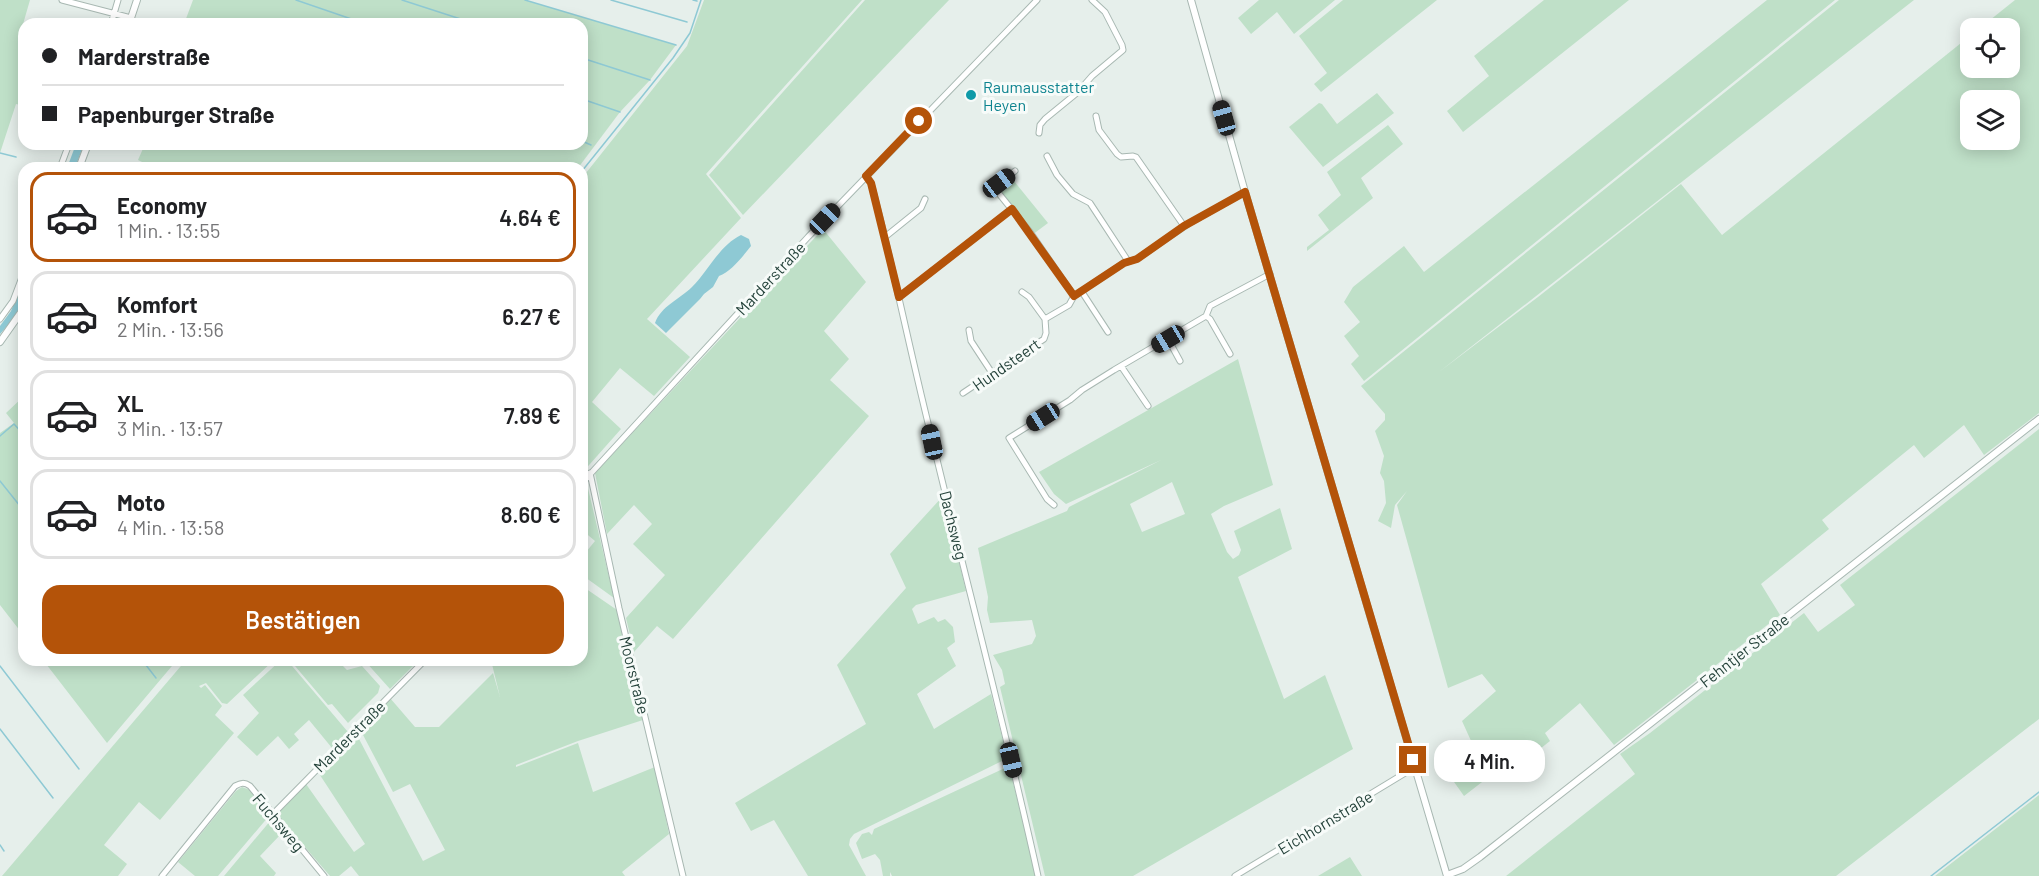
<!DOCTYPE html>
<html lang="de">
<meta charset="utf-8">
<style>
:root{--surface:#fff;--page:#f6f6f6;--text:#202124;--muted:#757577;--line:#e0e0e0;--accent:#b45309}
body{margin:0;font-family:Barlow,sans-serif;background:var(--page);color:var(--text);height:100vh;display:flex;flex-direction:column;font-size:22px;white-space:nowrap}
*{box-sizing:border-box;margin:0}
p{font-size:20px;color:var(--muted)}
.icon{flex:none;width:33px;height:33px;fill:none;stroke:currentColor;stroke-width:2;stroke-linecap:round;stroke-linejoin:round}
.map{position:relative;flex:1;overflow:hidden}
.panel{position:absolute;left:18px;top:162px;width:570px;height:504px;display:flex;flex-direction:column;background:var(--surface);border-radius:18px;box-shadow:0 3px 15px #0003}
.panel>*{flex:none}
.hud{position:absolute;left:18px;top:18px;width:570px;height:132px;border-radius:18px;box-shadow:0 3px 15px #0003;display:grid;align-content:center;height:132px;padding:0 24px;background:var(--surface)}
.fabs{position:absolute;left:1960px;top:18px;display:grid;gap:12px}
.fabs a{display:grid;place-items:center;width:60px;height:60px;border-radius:12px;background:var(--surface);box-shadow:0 3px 15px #0003;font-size:30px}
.end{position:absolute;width:27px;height:27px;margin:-14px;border:8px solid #b45309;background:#fff;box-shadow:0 0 0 3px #fff}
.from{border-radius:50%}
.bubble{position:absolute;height:42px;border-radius:18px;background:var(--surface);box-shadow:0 3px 15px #0003;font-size:20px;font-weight:600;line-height:42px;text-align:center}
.car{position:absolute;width:18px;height:36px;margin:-18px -9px;border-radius:8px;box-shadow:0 0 4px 2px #0007;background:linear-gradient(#222 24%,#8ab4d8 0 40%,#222 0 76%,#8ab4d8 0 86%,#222 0)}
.hud b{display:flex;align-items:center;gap:21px;height:57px;font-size:22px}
.hud b+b{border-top:2px solid var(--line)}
.hud i{width:15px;height:15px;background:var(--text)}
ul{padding:10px 0 0;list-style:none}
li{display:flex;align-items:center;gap:18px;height:90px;margin:0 12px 9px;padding:0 12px;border:3px solid var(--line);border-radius:18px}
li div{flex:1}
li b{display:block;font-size:22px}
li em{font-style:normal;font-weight:600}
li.active{border-color:var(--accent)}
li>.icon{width:54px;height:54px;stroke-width:1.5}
.cta{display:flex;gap:12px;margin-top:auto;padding:12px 24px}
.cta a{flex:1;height:69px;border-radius:18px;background:var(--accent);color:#fff;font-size:24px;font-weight:600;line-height:69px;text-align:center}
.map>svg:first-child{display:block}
.green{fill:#bfe0c8;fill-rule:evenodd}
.water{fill:#8ec9d4}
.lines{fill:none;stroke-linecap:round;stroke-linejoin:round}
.stream{stroke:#8ec9d4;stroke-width:1.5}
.minor-casing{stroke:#a8b8b2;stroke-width:7}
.tertiary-casing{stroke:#a8b8b2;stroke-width:8}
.minor{stroke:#fff;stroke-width:5}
.tertiary{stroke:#fff;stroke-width:6}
.route{stroke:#b45309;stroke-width:8}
.culture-dot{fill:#0f9aa8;stroke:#f7fbf9;stroke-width:2}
.labels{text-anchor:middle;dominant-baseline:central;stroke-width:6;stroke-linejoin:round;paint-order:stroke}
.culture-label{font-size:16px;fill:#0d838f;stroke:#f7fbf9;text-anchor:start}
.street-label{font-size:16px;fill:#24423a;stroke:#f7fbf9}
</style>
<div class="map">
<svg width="2039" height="876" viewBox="0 0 2039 876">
<rect width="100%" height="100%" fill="#e6efeb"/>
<!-- green -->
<path class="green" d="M0,0H30L21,31L24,32V106L16,104L0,153Z
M193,0H525L676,45L650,80L620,112L578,168H154L138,160L145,144H582V24H184Z
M704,0H862L706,174L741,218L647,319L690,357L654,396L620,368L592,402L621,429L582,473V178L687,46Z
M865,0H949L743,215L709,175Z
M1259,0H1335L1294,34L1277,12L1251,34L1238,18Z
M1343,0H1437L1321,92L1314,84L1327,73L1299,36Z
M1544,0H1629L1463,132L1447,111L1489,76L1474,56Z
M1767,0H1835L1364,381L1351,364L1359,356L1344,336L1360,322L1344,302L1353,287L1404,246L1424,272Z
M1839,0H1914L1439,372L1538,297L1681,184L1722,235L1971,35V68H2010V28H1980L2015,0H2039V413L1984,455L1964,425L1924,458L1914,445L1822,520L1829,529L1761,584L1780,615L1614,745L1580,703L1545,733L1550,741L1506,776L1504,765L1464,796L1442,765L1472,743L1462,721L1496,691L1482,674L1448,688L1397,505L1407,491L1395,505L1391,528L1378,521L1386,503L1384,481L1380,473L1384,456L1375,431L1385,420V414L1361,386ZM2010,100V140H1971V100Z
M1377,93L1394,113L1323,167L1289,127L1319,103L1322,104L1337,124Z
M1388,125L1403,144L1361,178L1373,198L1307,251V247L1329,230L1318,215L1341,195L1327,172Z
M1009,175L1048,223L1032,235L996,190L997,185Z
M823,229L866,282L824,331L849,359L830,380L869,416L673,639L657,626L634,652L626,618L665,575L633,544L652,524L634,505L607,534L595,473Z
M1238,359L1273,485L1224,506L1211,514L1227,552L1233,559L1239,555L1241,550L1234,531L1280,508L1292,549L1238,577L1284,699L1325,675L1353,749L1133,876H1045L1000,687L1005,684L1002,670L993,655L1032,644L1036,636L1032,620L990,623L987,610L988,597L978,548L1067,511L1069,507L1161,460L1066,504L1054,494L1039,472ZM1172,482L1185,514L1142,532L1130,504Z
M24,396V636L0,605V433L14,423L6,413Z
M2039,429V719L1836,876H1506L1635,774L1620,754L1650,733L1804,613L1818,632L1855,605L1840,585Z
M587,484L614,598L582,575V557L595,541L582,530V491Z
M943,496L966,591L916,605L912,609L918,624L934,617L938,622L945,619L953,627L955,642L947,648L956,666L917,694L934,729L991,694L1007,756L1004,760L854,834L850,839L849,845L866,876H808L774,820L751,831L735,803L866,724L837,665L906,588L890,554Z
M582,586L617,610L643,720L578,741L516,765V767L578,743L593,792L655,767L669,834L622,872L625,876H359L351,866L339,876H330L279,817L280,810L306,784L354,852L365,844L318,772L354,736L358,737L423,861L445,850L410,784L393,792L362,733L363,729L390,698L415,727H439L493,673L500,697L491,660H582Z
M43,660H177L107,743Z
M186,660H274L227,704L222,703L206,683L199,686L201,688L205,685L222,706L215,715L234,733L160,820L139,802L104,845L127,864L118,876H2Z
M281,660H287L348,732L332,748L309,720L294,734L299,740L289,749L278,736L257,756L237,737L259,713L243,695Z
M300,660H337L347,670L362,666L380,686L378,693L348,723L332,704L328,705L295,666Z
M364,660H419L390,689Z
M1007,767L1010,770L1036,876H892L890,872V876H883L880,860L875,854L862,859L856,843L862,834L869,832L872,835L874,829Z
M242,787L250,790L269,816L218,876H195L178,862L236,791Z
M2039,795V876H1935Z
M271,820L282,833L260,856L276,873L274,876H224Z
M1350,857L1362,876H1318Z"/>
<!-- water -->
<path class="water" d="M76,144H84L75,168H67Z
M741,235L749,239L751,246C743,256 731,272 719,276L713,287L704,294L700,299L666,333L655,323C661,306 680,299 692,287C709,270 719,246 741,235Z
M24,280C24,305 17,316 0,334V326L11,311Z"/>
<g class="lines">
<!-- stream -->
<path class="stream" d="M296,0L366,24
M402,0L476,24
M525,0L676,45
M611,0L687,22
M693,0L697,1
M582,58L650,80
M582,99L620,112
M582,141L591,145
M0,153L16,157
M582,171L673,58L690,33L701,0
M0,436L14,424L24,435
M0,481L24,511
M142,660L156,678
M0,666L79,769
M0,729L53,798
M0,845L4,851
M1931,876L2039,792"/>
<defs>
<path id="minor" d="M62,0L131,18
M111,24L118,0
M1096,116L1099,130L1117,154L1121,157L1133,156L1136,157L1184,226
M1039,133L1040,125L1045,119L1078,92L1092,76L1123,50L1122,45L1105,12L1092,0
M1047,156L1057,175L1073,194L1090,203L1128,261
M60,168L69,144
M1015,171L997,185L996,190L1030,232L1074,296
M866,176L871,183C894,269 911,357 933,443C968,588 1006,731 1038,876
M885,237L921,208L925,199
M1022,292L1029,297L1045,319
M1082,292L1108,332
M899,297L1012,209
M1206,316L1210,319L1230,354
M0,319L13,301L24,272
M969,330L971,341L992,373
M1168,339L1180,361
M1121,366L1148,406
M963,393L1044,339L1046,333L1045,319L1069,305L1074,296L1124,263L1137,259L1188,224L1245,192
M590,473L619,608L683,876
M582,483L808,237L1037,0
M1054,505L1047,499L1009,438L1070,400L1082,390L1114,370L1206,316L1210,306L1270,274
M273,814L425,660
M162,876L235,786C241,783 244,782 250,786L324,876
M1235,876L1415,767"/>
<path id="tertiary" d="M1191,0L1245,192L1447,876
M129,24L137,0
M79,168L88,144
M0,342L24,308
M1447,875L1463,869L1480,857L2039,419"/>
</defs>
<!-- minor casing -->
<use href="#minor" class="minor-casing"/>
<!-- tertiary casing -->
<use href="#tertiary" class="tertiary-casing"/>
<!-- minor -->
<use href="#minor" class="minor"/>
<!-- tertiary -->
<use href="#tertiary" class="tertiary"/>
</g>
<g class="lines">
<!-- route -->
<path class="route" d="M919,121L866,176L871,183L899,297L1012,209L1074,296L1124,263L1137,259L1184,226L1245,192L1413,760"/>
</g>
<!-- markers -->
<circle class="culture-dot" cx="971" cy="95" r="6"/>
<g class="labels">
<!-- culture labels -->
<g class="culture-label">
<text x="983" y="86">Raumausstatter<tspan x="983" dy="18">Heyen</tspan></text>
</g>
<!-- street labels -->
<g class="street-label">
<text transform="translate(770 278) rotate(-47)">Marderstraße</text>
<text transform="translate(1006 364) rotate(-35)">Hundsteert</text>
<text transform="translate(954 525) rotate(76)">Dachsweg</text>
<text transform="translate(1744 650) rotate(-38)">Fehntjer Straße</text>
<text transform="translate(635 675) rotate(76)">Moorstraße</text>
<text transform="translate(349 736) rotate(-45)">Marderstraße</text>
<text transform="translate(279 822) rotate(50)">Fuchsweg</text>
<text transform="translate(1325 822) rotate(-31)">Eichhornstraße</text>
</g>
</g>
</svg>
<div class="fabs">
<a><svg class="icon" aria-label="locate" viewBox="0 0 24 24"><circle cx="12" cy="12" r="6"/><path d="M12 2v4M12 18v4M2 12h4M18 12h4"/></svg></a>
<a><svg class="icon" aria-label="layers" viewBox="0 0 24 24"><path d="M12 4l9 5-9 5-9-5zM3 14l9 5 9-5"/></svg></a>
</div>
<i class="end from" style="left:919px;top:121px"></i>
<i class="end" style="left:1413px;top:760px"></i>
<div class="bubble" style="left:1434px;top:740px;width:111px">4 Min.</div>
<i class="car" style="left:1224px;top:118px;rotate:344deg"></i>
<i class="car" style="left:999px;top:183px;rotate:53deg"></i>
<i class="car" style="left:825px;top:219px;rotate:44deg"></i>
<i class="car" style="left:1168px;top:339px;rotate:239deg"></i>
<i class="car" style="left:1043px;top:417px;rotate:238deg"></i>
<i class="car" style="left:932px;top:442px;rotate:348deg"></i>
<i class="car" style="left:1011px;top:760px;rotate:167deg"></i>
<div class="hud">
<b><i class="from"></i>Marderstraße</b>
<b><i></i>Papenburger Straße</b>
</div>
<section class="panel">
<ul>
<li class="active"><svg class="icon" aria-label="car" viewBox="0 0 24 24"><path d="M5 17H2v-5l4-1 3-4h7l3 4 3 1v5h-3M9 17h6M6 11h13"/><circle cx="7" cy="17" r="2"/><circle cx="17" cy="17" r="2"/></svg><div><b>Economy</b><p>1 Min. · 13:55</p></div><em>4.64 €</em></li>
<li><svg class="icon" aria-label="car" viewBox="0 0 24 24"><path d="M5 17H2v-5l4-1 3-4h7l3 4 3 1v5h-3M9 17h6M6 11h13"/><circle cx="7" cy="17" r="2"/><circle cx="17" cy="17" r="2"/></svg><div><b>Komfort</b><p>2 Min. · 13:56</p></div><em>6.27 €</em></li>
<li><svg class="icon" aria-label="car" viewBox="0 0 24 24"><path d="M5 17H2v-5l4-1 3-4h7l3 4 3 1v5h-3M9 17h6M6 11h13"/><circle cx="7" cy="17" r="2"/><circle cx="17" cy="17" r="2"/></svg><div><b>XL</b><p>3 Min. · 13:57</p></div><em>7.89 €</em></li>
<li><svg class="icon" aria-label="car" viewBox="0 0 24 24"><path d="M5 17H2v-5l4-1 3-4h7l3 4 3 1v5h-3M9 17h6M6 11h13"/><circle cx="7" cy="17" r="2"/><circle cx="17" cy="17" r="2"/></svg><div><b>Moto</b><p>4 Min. · 13:58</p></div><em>8.60 €</em></li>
</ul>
<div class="cta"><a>Bestätigen</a></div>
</section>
</div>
